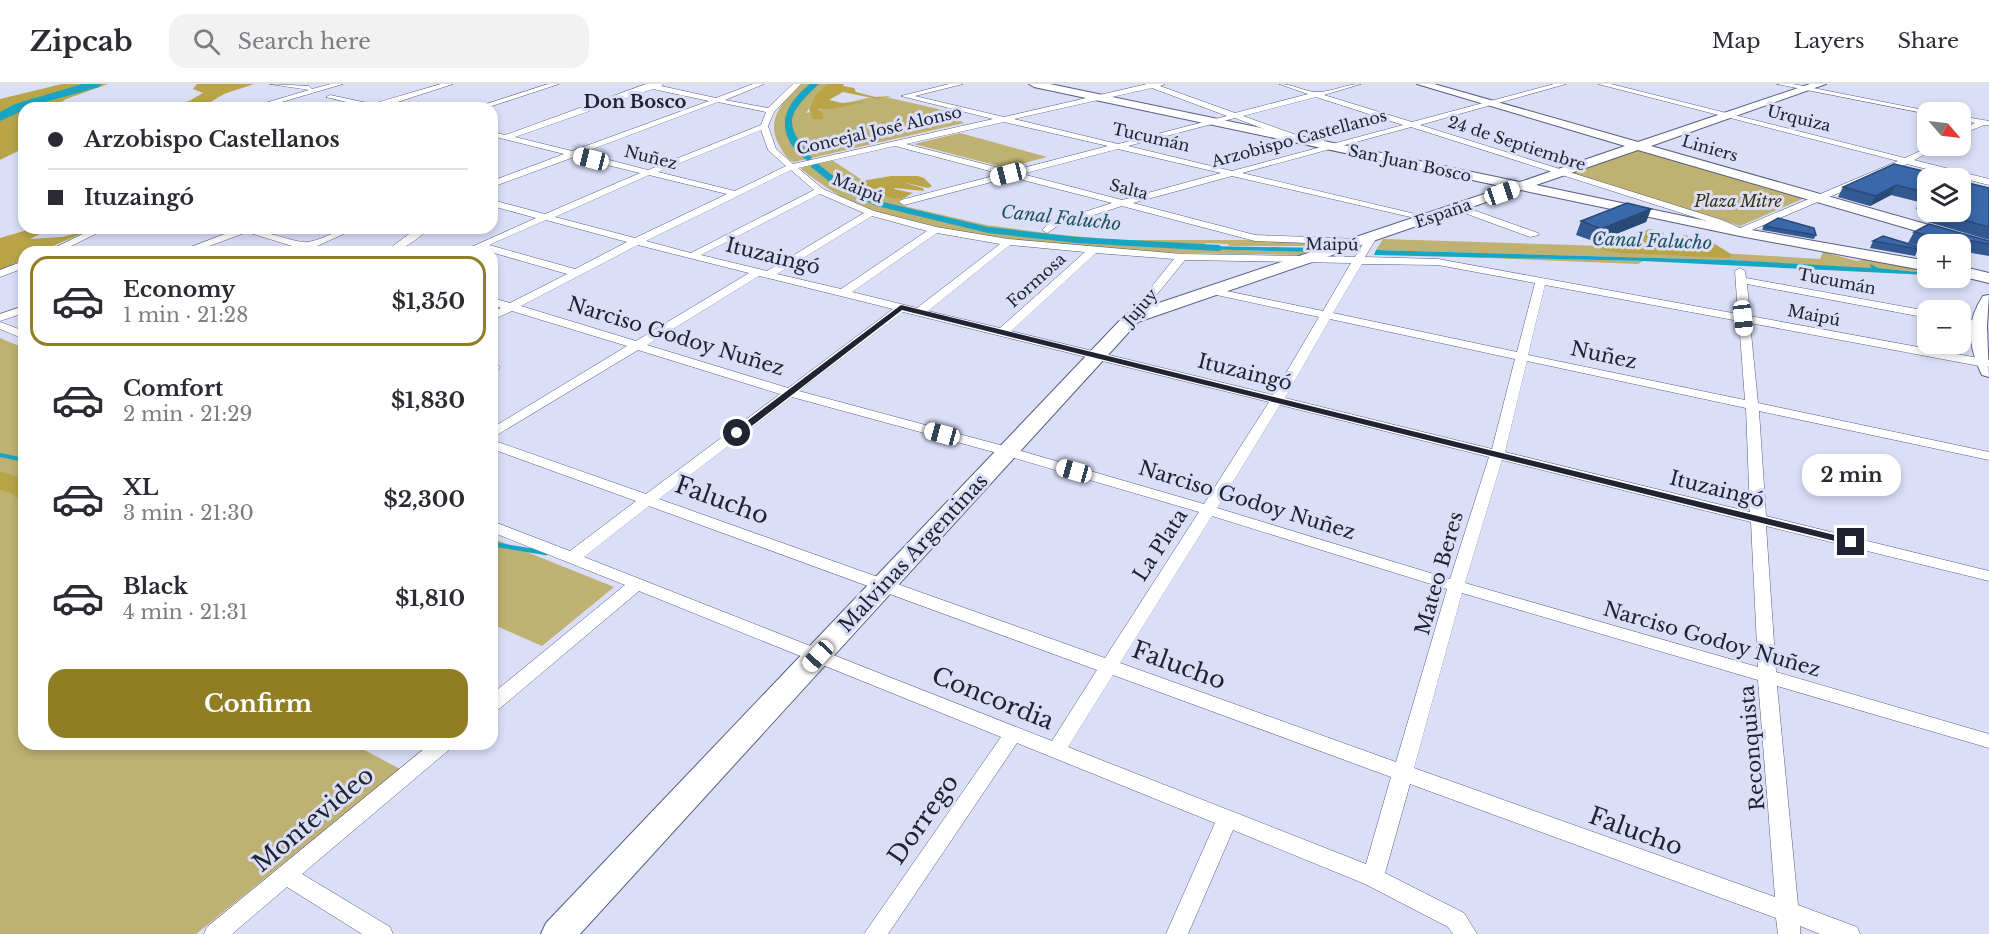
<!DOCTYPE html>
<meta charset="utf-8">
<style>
:root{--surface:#fff;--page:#f2f2f3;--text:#2b2b33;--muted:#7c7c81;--line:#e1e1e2;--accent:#907e25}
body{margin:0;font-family:"Libre Baskerville",serif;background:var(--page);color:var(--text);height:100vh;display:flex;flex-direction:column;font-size:22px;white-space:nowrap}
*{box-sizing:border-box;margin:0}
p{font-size:20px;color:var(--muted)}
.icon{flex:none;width:33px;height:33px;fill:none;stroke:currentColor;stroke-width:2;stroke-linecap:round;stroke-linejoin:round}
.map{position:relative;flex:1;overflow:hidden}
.drawer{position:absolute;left:18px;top:162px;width:480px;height:504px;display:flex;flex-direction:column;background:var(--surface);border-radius:18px;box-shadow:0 3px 9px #0003}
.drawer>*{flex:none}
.hud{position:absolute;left:18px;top:18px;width:480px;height:132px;border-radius:18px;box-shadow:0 3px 9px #0003;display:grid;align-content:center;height:132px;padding:0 30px;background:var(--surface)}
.needle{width:39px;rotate:118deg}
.fabs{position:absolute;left:1917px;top:18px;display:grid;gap:12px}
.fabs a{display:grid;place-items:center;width:54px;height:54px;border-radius:12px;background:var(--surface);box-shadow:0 3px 9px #0003;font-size:30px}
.end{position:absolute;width:27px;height:27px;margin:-14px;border:8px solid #212332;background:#fff;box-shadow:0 0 0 3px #fff}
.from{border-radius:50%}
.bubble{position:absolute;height:42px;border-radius:18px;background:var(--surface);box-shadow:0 3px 9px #0003;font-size:20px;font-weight:700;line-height:42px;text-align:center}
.car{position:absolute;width:18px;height:36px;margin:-18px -9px;border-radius:8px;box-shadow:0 0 4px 2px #0007;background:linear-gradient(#fff 24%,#345 0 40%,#fff 0 76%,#345 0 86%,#fff 0)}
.hud b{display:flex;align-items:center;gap:21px;height:57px;font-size:22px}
.hud b+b{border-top:2px solid var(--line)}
.hud i{width:15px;height:15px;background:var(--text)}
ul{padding:10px 0 0;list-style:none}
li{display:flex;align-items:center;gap:18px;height:90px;margin:0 12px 9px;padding:0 18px;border:3px solid transparent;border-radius:18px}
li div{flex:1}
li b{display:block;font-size:22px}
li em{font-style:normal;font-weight:700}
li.on{border-color:var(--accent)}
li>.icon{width:54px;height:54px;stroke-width:1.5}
.primary-button{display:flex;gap:12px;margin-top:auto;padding:12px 30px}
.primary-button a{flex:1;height:69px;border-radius:18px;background:var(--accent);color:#fff;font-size:24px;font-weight:700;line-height:69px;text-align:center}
header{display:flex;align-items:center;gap:36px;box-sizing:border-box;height:84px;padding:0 30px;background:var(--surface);border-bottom:2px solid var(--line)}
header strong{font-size:28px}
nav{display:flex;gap:33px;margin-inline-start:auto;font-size:21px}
.search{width:420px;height:54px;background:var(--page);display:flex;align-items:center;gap:15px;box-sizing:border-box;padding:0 21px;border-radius:18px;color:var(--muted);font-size:22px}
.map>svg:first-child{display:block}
.green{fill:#beb171}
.forest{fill:#b9a548}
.water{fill:#18a5c3}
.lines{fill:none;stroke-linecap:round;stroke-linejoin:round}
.stream-far1{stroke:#18a5c3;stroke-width:4}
.stream{stroke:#18a5c3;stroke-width:4.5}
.canal{fill:#18a5c3;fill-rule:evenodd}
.river{fill:#18a5c3;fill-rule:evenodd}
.street-casing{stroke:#575d80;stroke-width:1}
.secondary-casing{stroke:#575d80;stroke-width:2}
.street{fill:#fff;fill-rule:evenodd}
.secondary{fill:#fff;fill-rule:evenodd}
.wall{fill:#335992}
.shaded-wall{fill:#294977}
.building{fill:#3b68aa;stroke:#294977;stroke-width:1.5}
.route{fill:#212332}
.labels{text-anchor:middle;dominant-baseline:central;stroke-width:6;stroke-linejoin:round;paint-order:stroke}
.far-street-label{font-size:16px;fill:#212332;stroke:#dadef7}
.far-park-label{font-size:16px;font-style:italic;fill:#393007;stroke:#dadef7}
.far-neighbourhood-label{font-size:18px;font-weight:bold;fill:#212332;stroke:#dadef7}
.far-water-label{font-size:18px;font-style:italic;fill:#1f525f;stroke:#dadef7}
.street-label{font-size:20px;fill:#212332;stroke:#dadef7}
.near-street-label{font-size:24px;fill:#212332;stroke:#dadef7}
</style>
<header>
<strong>Zipcab</strong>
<div class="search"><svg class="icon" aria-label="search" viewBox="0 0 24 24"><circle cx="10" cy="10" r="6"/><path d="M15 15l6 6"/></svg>Search here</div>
<nav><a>Map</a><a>Layers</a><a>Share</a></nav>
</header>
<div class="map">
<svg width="1989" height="850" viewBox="0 0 1989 850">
<rect width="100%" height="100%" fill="#dadef7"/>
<!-- green -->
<path class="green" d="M800,0H832L817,12L806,29L867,14L886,13L964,31L955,34L964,39L794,78C787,76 783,68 779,61C765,35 783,18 800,0Z
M960,49L1047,73L1006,84L914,60Z
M1640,65L1807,113L1740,142L1572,89Z
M832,76L868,100L901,113L903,121L908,123L986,141L1053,150L1116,156H1278L1314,159L1326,162H1229L1228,160L1206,159L1198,165L1312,168L1303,171C1176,169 1045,171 921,139C903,135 884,132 868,126C843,116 822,101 801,85L804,82Z
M1383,155L1604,162L1820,175L1823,168L1857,177L1866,175L1891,181L1927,184L1928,189L1877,184L1871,181L1872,183L1870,185L1730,176L1376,166Z
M1437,172L1643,177L1638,180Z
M0,254L24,264V660H353L400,685L196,850H0Z
M492,454L614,503L542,562L492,540Z"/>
<!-- forest -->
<path class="forest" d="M62,0H108L66,15L53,24H24V64L0,76V15Z
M197,0H254L224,10L209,19L213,21L196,24H164L189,17L203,9L193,5Z
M828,0H844L843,2L854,4L856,8L875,13L892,12L877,15L843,8L829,16L842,19L866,17L833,25H818L822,28L823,35H813L809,25L817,9Z
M891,92H918L924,94L932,102L928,104L902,98L923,104L924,107L895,104L894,105L913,109C908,111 906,114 901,115C889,116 871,104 862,97Z
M34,144H51L30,155L62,153L89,146L40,168H24V175L0,186V154Z
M1650,145L1664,149L1654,156C1662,168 1675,164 1686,156L1682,152L1684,151L1710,157L1731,170L1730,174L1622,169L1602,166V163Z
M0,387L24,395V418L9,408L0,406Z"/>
<!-- water -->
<path class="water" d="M1201,162L1324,164L1312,168L1197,165Z
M1376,166L1730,176L1871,184L1870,180L1878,184L1927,189L1928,191L1643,177L1374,171Z"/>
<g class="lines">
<!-- stream-far1 -->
<path class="stream-far1" d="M0,371L24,376"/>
<!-- stream -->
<path class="stream" d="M492,460L546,469"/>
<!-- canal -->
<path class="canal" d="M810,0H819C787,31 782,38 812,74L808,77C801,73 796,67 791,60C776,36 791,15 810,0Z
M811,79H817L846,102L883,118L988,143L1077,153L1219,161L1224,164L1219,167L1077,159L988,149L877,122L840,106L811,83Z"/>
<!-- river -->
<path class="river" d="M82,0H101L99,3L24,24V26L0,37V28L15,20Z"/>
<defs>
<path id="street" d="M270,0L309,2L312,5L331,0H343L261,24H248L309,6Z
M441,0H453L379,24H362L363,22L326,13L330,11L372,20Z
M548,0H559L486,24H474Z
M646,0H664L661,2L716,14L753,0H764L725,16L768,24L793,0H801L774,28L768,42L776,65L793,80L993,35L901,12L949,0H963L915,12L1004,33L1147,0H1165L1160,2L1235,29L1308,10L1279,0C1293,0 1305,8 1317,8C1332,8 1346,0 1361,0L1324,11L1412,38L1554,0H1566L1420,41L1722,136L1740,144L1898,77L1598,0H1611L1905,74L1931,62H1941L1914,76L1989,95V101L1907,80L1740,151L1716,140L1411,43L1242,89L1428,133V137L1232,92L1133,119L1255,151L1359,155L1364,158L1368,151L1372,150L1377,153L1365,173L1438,175L1738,230L1735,187L1740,184L1745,187L1746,194L1928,227V234L1747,200L1750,232L1989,276V282L1985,283L1750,239L1758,319L1989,368V376L1759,327L1766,432L1989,487V497L1766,442L1776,588L1989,650V664L1777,602L1798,821L1857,843L1860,850H1820L1800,842V850H1778L1776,834L1410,700L1385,789L1464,829L1477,850H1453L1448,843L1365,800L1233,746L1188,850H1166L1215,739L1017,659L888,850H864L1001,653L639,507L499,625L492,627V610L625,501L492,448V437L570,467L636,417L492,365V356L646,410L780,310L638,266L492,354V344L627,262L512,227L492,236V228L501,224L492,221V214L510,219L567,190L480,165L474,168H460L536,134L492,122V116L545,130L640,89L574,73L492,103V97L564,70L492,52V48L505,51ZM1152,4L1227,32L1118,60L1014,35ZM653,5L709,17L572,67L515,53ZM1316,13L1403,41L1232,87L1128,62L1235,34L1296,57H1302V53L1243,32ZM718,18L766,28L761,41L648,86L582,69ZM1004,38L1108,62L1011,87L906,60ZM761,46L768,66L786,82L735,107L658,88ZM895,62L1001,90L901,116L899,118L904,121L1011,93L1112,119L1050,139L1042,146L1047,149L1056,143L1122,122L1255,157L1359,161L1364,158L1355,173L1182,170L1008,155L936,143L874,127L823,105L798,84ZM1118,65L1221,89L1122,116L1022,90ZM791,86L814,106L691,169L646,157ZM649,91L727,110L635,154L555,133ZM820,110L864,129L767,187L701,171ZM872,132L927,147L841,205L777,190ZM546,136L627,158L575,185L489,161ZM937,149L1000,160L917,224L852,208ZM638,161L749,189L636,257L521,222ZM1010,161L1085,168L1000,244L928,227ZM1096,169L1174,175L1126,234L1132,237L1136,236L1185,176L1351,179L1323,227L1212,204L1206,207L1212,210L1319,233L1273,311L1011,247ZM1362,180L1438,181L1535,199L1517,268L1333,229ZM759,192L768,194L893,225L788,304L647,261ZM1545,201L1739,237L1745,316L1528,271ZM903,228L1269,318L1204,420L1011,364L799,307ZM1330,235L1515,275L1492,365L1285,314ZM1527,277L1746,324L1750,428L1505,368ZM792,313L1001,370L1199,428L1105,574L659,415ZM1280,321L1489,373L1450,495L1217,424ZM1502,376L1751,438L1758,583L1465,499ZM649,422L1097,586L1052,657L584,473ZM1212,432L1447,505L1396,678L1120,579ZM1462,509L1758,596L1775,813L1414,684ZM1113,591L1391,693L1366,780L1068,663Z
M1777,0H1793L1934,28L1928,30Z
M1960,32L1989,37V41H1984L1960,51V46L1975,39L1960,36Z
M1459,121L1538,149L1539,151L1530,153L1456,126L1454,124Z
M95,144H108L59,168H46Z
M240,144C259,144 297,160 308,158C326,155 337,144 357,144L317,162L332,168L305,166L247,148L193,168H178Z
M394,144L415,146L429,144C418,155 402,168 385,168L409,150Z
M24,177V184L0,193V186Z
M24,222V229L0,237V230Z
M1960,234L1981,238L1983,240L1977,243L1960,241Z
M0,238L24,247V255L0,245Z
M492,278L500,283L498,286H492Z
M430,660H453L450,665L302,790L390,843L393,850H362L287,803L232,850H204L207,843Z"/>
<path id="secondary" d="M1029,0H1050L1520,98L1625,62L1417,0H1434L1638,58L1810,0H1826L1651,62L1989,158V168L1638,66L1536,101L1740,144L1928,177V187L1740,152L1521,106L1138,238L580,850H541L546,839L1126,230L1505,103L1034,3Z
M1960,182L1989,189V199L1960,192Z
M1989,211L1987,242L1989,293L1982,291L1980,287C1968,259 1966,238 1983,212Z"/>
</defs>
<!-- street casing -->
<use href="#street" class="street-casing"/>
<!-- secondary casing -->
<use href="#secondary" class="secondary-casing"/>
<!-- street -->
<use href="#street" class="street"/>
<!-- secondary -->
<use href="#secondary" class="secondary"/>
</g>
<!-- wall -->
<path class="wall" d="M1928,94V128H1960L1989,104V156L1928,138L1933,130L1916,125L1919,118L1891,111L1870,122L1838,113L1843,103Z
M1651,125L1646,138L1596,158L1576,151L1581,137Z
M1764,142L1816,151L1814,155L1762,146Z
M1914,148L1989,157V172L1960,167V160H1928V164L1908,159Z
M1873,157L1918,165L1915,172L1870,164Z"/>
<!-- shaded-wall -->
<path class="shaded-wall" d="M1896,101L1891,111L1870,122L1876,112Z
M1651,125L1646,138L1596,158L1601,145Z"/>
<!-- building -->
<path class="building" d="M1894,80L1952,94H1928V109L1896,101L1876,112L1843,103Z
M1960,97L1989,104V143L1934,128H1960Z
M1928,111V116L1921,114Z
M1627,119L1651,125L1601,145L1581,137Z
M1778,134L1814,144L1816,151L1764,142Z
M1929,140L1989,157V160L1961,155L1958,158L1914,148Z
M1883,152L1919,163L1918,165L1873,157Z"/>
<!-- route -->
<path class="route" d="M901,221L1851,455L1856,458L1851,461L902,226L740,351H734V347Z"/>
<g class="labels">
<!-- far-street labels -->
<g class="far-street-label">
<text transform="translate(1799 34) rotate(14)">Urquiza</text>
<text transform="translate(879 46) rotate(-13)">Concejal José Alonso</text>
<text transform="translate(1151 53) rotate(13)">Tucumán</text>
<text transform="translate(1299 54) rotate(-15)">Arzobispo Castellanos</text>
<text transform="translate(1517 59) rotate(18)">24 de Septiembre</text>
<text transform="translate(1710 64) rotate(16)">Liniers</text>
<text transform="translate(651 73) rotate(14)">Nuñez</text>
<text transform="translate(1410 79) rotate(12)">San Juan Bosco</text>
<text transform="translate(858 104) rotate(22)">Maipú</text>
<text transform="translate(1129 105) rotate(15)">Salta</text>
<text transform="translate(1443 129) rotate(-19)">España</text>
<text transform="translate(1332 160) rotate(1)">Maipú</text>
<text transform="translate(1036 196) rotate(-42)">Formosa</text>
<text transform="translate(1837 197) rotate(11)">Tucumán</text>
<text transform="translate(1140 223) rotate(-49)">Jujuy</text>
<text transform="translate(1814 231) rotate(11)">Maipú</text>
</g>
<!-- far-park labels -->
<g class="far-park-label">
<text x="1738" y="117">Plaza Mitre</text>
</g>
<!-- far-neighbourhood labels -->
<g class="far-neighbourhood-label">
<text x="635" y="18">Don Bosco</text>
</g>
<!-- far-water labels -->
<g class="far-water-label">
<text transform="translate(1061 134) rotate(6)">Canal Falucho</text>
<text transform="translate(1652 157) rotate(2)">Canal Falucho</text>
</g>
<!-- street labels -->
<g class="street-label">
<text transform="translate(773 172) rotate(14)">Ituzaingó</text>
<text transform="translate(676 252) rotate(17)">Narciso Godoy Nuñez</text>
<text transform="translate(1604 271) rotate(12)">Nuñez</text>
<text transform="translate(1245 288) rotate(14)">Ituzaingó</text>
<text transform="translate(1717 405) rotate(14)">Ituzaingó</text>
<text transform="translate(1247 416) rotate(17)">Narciso Godoy Nuñez</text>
<text transform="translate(1160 461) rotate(-57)">La Plata</text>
<text transform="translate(913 469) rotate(-47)">Malvinas Argentinas</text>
<text transform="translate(1439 489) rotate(-74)">Mateo Beres</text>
<text transform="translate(1712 555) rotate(16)">Narciso Godoy Nuñez</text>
<text transform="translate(1752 664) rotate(-95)">Reconquista</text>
</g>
<!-- near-street labels -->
<g class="near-street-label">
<text transform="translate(722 416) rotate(20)">Falucho</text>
<text transform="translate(1179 581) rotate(20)">Falucho</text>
<text transform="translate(993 614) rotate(22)">Concordia</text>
<text transform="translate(313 735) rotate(-40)">Montevideo</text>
<text transform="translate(923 735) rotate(-55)">Dorrego</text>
<text transform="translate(1636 747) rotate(20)">Falucho</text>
</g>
</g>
</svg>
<div class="fabs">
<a><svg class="needle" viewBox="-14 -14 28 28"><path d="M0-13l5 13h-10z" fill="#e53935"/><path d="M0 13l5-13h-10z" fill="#7c7c81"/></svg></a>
<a><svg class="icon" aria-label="layers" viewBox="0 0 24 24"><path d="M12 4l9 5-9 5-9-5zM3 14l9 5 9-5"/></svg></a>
<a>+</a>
<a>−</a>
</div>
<i class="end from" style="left:737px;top:349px"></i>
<i class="end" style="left:1851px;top:458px"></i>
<div class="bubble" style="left:1802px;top:370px;width:99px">2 min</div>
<i class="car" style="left:591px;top:75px;rotate:284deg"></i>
<i class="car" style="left:1008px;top:90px;rotate:256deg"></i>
<i class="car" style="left:1502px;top:109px;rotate:71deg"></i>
<i class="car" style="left:1743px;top:234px;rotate:174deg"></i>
<i class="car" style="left:942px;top:350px;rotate:285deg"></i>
<i class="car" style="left:1074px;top:387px;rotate:286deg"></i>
<i class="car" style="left:818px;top:572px;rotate:223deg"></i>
<div class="hud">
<b><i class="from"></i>Arzobispo Castellanos</b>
<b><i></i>Ituzaingó</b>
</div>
<section class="drawer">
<ul>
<li class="on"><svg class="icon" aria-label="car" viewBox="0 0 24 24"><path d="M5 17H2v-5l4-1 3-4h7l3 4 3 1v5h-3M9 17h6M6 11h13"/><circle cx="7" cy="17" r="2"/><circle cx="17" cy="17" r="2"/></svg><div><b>Economy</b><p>1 min · 21:28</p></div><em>$1,350</em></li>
<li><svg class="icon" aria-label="car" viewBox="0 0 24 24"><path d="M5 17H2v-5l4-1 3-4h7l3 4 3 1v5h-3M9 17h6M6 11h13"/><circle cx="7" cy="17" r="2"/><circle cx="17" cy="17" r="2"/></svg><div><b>Comfort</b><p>2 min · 21:29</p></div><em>$1,830</em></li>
<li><svg class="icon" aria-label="car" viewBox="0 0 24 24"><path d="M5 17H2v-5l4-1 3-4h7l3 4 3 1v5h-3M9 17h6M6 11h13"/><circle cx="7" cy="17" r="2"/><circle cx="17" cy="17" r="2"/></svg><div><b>XL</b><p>3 min · 21:30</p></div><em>$2,300</em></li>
<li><svg class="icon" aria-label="car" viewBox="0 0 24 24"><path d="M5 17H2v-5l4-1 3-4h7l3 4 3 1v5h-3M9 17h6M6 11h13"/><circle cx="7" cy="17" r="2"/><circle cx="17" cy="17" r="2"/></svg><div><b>Black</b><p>4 min · 21:31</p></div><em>$1,810</em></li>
</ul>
<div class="primary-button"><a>Confirm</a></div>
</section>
</div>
